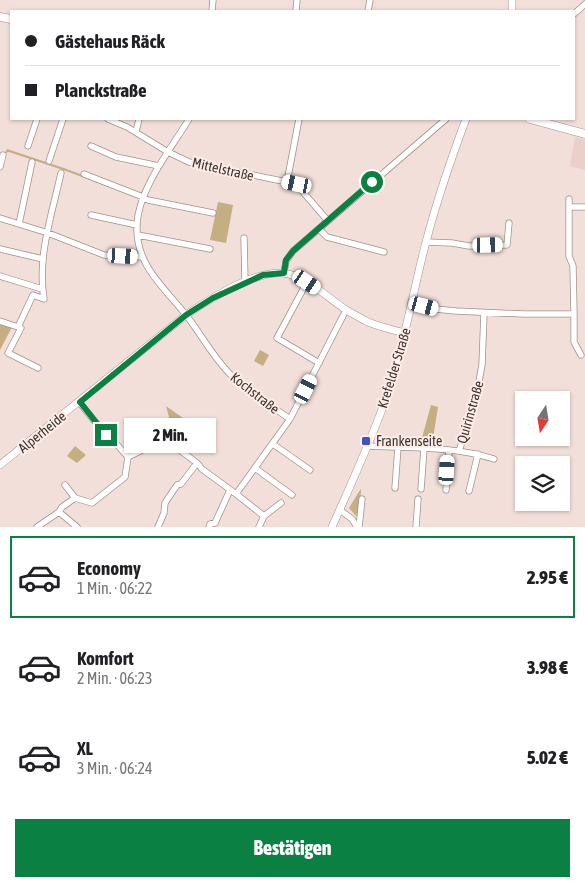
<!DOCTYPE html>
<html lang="de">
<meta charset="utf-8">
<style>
:root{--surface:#fff;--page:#f6f6f6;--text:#202124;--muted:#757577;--line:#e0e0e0;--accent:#0b8043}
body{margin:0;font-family:"Asap Condensed",sans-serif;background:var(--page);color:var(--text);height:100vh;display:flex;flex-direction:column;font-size:19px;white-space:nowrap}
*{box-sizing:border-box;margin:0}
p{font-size:16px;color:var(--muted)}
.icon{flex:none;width:28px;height:28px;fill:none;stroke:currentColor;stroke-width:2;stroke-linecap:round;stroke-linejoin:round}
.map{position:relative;height:527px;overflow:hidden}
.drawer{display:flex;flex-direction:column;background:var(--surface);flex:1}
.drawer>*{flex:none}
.hud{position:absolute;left:10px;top:10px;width:565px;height:110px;border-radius:0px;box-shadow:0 1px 4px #0004;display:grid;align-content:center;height:110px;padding:0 15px;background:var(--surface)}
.needle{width:32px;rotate:192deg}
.tools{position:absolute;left:515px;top:391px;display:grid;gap:10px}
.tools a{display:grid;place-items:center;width:55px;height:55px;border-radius:0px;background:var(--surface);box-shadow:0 1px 4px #0004;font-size:25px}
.end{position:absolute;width:22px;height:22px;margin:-11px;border:6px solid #0b8043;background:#fff;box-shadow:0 0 0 2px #fff}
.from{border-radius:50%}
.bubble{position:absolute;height:35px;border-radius:0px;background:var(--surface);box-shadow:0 1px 4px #0004;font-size:16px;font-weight:800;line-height:35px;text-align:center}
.car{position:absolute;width:15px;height:30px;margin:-15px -8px;border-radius:6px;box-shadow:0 0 4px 1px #0007;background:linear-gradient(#fff 24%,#345 0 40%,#fff 0 76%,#345 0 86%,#fff 0)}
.hud b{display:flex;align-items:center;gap:18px;height:48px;font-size:19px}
.hud b+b{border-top:1px solid var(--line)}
.hud i{width:12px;height:12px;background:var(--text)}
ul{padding:9px 0 0;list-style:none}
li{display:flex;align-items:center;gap:15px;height:82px;margin:0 10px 8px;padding:0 5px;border:2px solid transparent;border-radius:0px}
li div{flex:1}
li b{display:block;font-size:19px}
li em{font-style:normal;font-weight:800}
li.current{border-color:var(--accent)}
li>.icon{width:45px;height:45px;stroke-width:1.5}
.primary-button{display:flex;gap:10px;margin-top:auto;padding:10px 15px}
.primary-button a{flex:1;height:58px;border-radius:0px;background:var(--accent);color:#fff;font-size:20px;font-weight:800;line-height:58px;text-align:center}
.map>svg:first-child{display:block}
.built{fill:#ead0c8}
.green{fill:#c3af82}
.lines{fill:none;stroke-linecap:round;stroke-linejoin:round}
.minor-casing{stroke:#a2918c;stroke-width:7}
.tertiary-casing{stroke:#a2918c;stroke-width:8}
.secondary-casing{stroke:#a2918c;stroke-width:9}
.minor{stroke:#fff;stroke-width:5.5}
.tertiary{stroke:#fff;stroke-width:7}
.secondary{stroke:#fff;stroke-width:8}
.route{stroke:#0b8043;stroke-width:6}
.poi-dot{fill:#4151c5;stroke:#ffece7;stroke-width:2}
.labels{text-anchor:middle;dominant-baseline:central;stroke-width:4;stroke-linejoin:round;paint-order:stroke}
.street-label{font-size:14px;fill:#3c3533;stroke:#ffece7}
.poi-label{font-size:14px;fill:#3c3533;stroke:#ffece7;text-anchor:start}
</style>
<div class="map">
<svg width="585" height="527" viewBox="0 0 585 527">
<rect width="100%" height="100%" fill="#f2dfda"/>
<!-- built -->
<path class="built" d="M575,137L585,140V170L570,166Z"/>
<!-- green -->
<path class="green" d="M7,149L64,168L136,195L135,197L66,171L9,152L5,153Z
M218,202L233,205L226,243L210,240Z
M0,323L12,327L0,350Z
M260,350L269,355L263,366L254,361Z
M431,405L438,407L432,445H420Z
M166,406L183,418L171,435L168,433L174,424L170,421Z
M75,446L86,455L77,463L67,456Z
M361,489L360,513L356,516L349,508L360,490Z"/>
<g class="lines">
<defs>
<path id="minor" d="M212,11L213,0
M296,11L297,0
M368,11L370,0
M574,14L585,4
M108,119L127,127L168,152L189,162L287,182L299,119
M189,119C171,149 139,188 137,224C135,265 163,286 186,315C202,335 213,358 232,376C250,393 271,406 290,419
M136,132L139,119
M28,146L37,119
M91,146L116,157L159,166
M49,161L63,119
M0,167L3,155
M84,174L143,197L148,200L213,213
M287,182L297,185L328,221
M569,207H585
M91,215L137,225
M0,218L48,233L104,255L142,257
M19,224L32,162
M319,229L327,237L384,252
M138,235L210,249
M244,238L245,282
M426,242L452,243L469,246L507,245L509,223
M0,249L43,259
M284,273L286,261L293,251L446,119
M0,276L42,289
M307,282L277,338L319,363
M412,303L435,309L456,311L524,314H574L573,266L569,256V199
M574,314V342L581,355
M0,321L18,327L33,295L44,299C37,257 52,214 61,173
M18,327L21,328L8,353L38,368
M273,444L310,470
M173,445L197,463L202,469L236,494L290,419L346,310
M368,446C410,448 454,446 494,459
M459,451L475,403L482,365L484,313
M128,457L146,448L155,428
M255,468L292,495
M65,485L75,498
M395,488L398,447
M421,489L424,448
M446,490L449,450
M469,491L478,454
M236,494L264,516L259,527
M340,510L352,519L357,527
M59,512L77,527
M264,516L281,503
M37,527L59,512L62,507L75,498L92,503L125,477L128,457L111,438L106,435L79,402
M158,527L164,513L165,503L177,485L181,484L197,463
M209,527L210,524L215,523L230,490
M359,527L362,499
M416,527L418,499"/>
<path id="tertiary" d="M512,0V11
M0,465L186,315C210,299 253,271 283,273C308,276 328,299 348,311C355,315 362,319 368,322C380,327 393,330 405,333
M332,527C352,482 373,437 389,390C405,341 413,291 426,242C437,200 451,159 466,119"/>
<path id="secondary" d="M0,17L11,19
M530,119L585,134"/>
</defs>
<!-- minor casing -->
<use href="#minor" class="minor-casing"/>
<!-- tertiary casing -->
<use href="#tertiary" class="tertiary-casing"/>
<!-- secondary casing -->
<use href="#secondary" class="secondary-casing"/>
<!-- minor -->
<use href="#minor" class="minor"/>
<!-- tertiary -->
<use href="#tertiary" class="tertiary"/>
<!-- secondary -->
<use href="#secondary" class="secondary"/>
</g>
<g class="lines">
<!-- route -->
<path class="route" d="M106,435L80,402L186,315L213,298L263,275L284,273L286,260L293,251L372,182"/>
</g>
<!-- markers -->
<rect class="poi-dot" x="361" y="436" width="10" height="10" rx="2.5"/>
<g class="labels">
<!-- street labels -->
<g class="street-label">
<text transform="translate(223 169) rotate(13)">Mittelstraße</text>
<text transform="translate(394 368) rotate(-73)">Krefelder Straße</text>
<text transform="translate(255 393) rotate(38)">Kochstraße</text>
<text transform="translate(470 412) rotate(-74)">Quirinstraße</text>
<text transform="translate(42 432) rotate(-39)">Alperheide</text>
</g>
<!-- poi labels -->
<g class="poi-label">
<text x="376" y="441">Frankenseite</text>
</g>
</g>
</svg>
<div class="tools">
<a><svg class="needle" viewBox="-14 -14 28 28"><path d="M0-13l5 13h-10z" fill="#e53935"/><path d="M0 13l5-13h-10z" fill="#757577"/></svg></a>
<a><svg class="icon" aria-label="layers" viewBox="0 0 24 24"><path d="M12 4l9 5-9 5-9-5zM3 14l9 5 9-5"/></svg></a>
</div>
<i class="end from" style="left:372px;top:182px"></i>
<i class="end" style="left:106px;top:435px"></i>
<div class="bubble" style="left:124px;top:418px;width:92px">2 Min.</div>
<i class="car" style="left:297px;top:184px;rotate:282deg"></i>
<i class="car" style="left:488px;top:245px;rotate:89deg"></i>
<i class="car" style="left:123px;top:256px;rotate:93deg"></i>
<i class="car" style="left:307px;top:282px;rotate:124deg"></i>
<i class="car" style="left:424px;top:306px;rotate:105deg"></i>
<i class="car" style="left:306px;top:389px;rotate:27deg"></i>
<i class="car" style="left:447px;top:470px;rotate:4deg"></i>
<div class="hud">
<b><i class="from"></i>Gästehaus Räck</b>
<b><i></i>Planckstraße</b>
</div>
</div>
<section class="drawer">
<ul>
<li class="current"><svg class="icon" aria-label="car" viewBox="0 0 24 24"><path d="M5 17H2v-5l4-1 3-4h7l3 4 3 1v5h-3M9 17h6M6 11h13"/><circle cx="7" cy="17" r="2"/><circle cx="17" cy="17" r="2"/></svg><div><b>Economy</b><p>1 Min. · 06:22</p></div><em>2.95 €</em></li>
<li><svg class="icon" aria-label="car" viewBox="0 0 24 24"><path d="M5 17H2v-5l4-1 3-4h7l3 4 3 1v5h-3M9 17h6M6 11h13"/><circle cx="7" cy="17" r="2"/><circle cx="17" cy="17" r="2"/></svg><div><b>Komfort</b><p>2 Min. · 06:23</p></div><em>3.98 €</em></li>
<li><svg class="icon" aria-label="car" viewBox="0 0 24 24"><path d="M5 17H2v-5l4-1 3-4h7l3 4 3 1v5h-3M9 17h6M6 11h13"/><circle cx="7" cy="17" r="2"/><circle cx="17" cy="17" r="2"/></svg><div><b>XL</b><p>3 Min. · 06:24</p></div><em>5.02 €</em></li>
</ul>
<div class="primary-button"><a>Bestätigen</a></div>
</section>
